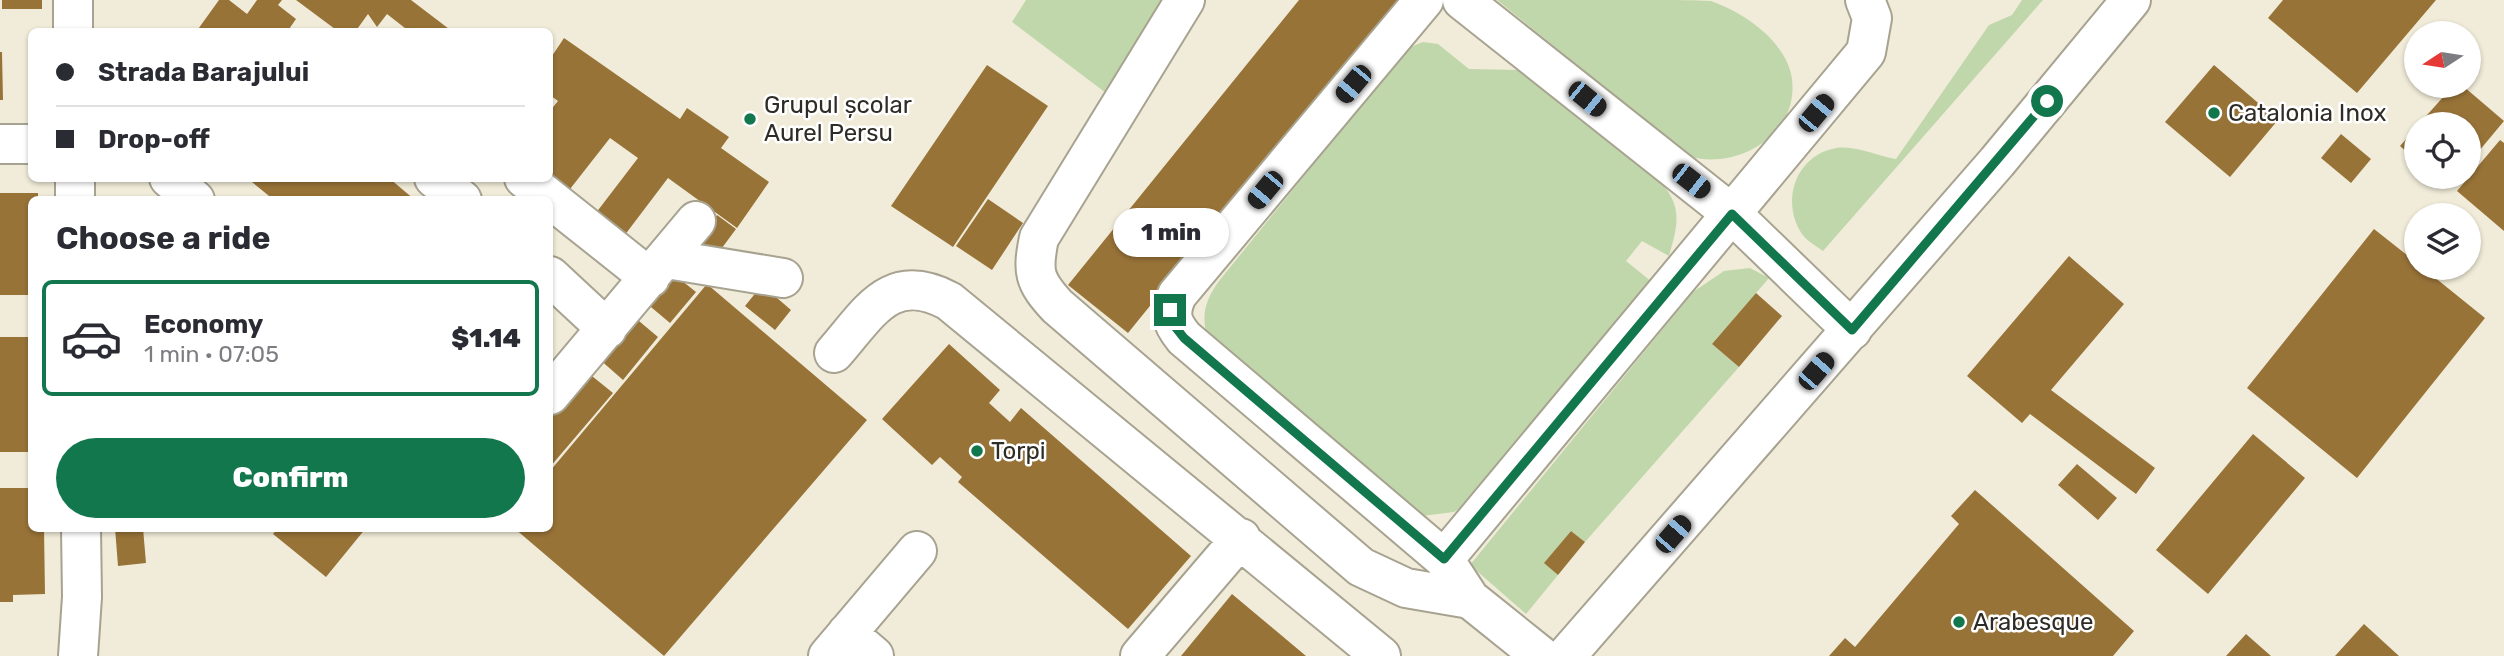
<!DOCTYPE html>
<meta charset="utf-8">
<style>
:root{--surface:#fff;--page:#f2f2f3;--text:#2b2b33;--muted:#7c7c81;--line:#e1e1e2;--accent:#13774e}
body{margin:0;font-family:Rubik,sans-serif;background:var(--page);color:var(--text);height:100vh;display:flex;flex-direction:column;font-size:26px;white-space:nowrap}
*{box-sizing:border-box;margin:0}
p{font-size:23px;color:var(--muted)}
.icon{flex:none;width:38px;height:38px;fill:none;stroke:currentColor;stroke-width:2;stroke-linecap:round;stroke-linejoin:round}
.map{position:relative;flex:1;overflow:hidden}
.side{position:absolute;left:28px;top:196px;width:525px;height:336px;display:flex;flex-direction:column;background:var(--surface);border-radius:10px;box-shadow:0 2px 5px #0004}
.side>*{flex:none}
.top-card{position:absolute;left:28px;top:28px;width:525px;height:154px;border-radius:10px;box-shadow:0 2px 5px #0004;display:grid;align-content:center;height:154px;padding:0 28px;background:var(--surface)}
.needle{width:46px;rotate:258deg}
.buttons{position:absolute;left:2404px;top:21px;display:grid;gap:14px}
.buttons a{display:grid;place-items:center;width:77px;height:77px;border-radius:50%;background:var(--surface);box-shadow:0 2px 5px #0004;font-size:35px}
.end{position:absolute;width:32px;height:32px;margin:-16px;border:9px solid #13774e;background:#fff;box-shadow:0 0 0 4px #fff}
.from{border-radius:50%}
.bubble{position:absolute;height:49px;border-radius:24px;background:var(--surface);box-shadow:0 2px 5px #0004;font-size:23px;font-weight:800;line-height:49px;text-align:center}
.car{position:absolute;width:21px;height:42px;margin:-21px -10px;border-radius:9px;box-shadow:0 0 5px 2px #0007;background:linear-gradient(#222 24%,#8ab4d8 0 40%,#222 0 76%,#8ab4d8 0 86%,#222 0)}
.top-card b{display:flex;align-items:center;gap:24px;height:66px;font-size:26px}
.top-card b+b{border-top:2px solid var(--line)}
.top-card i{width:18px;height:18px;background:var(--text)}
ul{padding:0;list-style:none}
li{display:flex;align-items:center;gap:21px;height:116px;margin:0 14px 10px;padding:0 14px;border:4px solid var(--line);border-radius:10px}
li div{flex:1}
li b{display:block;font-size:26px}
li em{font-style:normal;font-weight:800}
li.selected{border-color:var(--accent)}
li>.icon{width:63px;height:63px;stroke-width:1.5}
h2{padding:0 28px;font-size:32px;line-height:84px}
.cta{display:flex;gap:14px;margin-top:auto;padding:14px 28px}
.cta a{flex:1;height:80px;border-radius:42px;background:var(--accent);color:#fff;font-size:28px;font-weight:800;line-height:80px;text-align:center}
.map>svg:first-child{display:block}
.green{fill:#c0d7ab}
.building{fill:#987338}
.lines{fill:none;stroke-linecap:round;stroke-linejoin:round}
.minor-casing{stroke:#a7a390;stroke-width:42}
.major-casing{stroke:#a7a390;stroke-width:42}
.minor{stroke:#fff;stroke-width:38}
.major{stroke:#fff;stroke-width:38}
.route{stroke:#13774e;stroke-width:9}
.poi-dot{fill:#13774e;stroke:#fff;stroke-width:2.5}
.labels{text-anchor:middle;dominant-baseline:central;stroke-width:5;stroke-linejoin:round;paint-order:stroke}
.poi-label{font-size:24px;fill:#2e2c25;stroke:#fff;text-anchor:start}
</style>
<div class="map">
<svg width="2504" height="656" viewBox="0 0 2504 656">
<rect width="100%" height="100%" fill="#f1ecd9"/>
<!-- green -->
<path class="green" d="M1026,0H1169L1106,93L1012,22Z
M1497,0C1551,0 1604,0 1658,0C1673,0 1697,0 1711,1C1745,13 1787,42 1792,79C1799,135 1738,169 1691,157Z
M2022,0H2043L1823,251C1816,246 1807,241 1802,234C1780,201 1796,155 1836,148C1857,145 1876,156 1896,159L1989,25L2012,15Z
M1423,42L1438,44L1469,69L1519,70L1655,176C1683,204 1679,221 1669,256L1642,241L1626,261L1652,282L1469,503L1454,512L1422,516L1208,341C1201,316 1204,302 1219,281L1398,60L1408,48Z
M1750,268L1769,278L1712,344L1739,367L1585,542L1571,531L1545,563L1558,575L1526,614L1470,565L1693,292L1724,271Z"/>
<!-- building -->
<path class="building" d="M2,0H42V9H2Z
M219,0H229L247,14L257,0H282L278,5L296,19L287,32H196Z
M296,0H411L453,32H410L387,14L377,27L368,14L355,32H339Z
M1299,0H1398L1128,333L1068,285Z
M2283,0H2436L2357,93L2268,18Z
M564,38L680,119L687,108L729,137L721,148L769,182L737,228L668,178L618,244L589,222L638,158L610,138L563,198L550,178V111L558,101L550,95V59Z
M0,52H2L3,100H0Z
M987,65L1048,106L953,247L891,206Z
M2214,65L2278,120L2230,177L2165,122Z
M2453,86H2463L2504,121L2469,163V124H2419Z
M2417,127V161L2400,146Z
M2341,134L2371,159L2351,183L2321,158Z
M2500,140L2504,143V231L2457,191Z
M2435,177H2457L2448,188Z
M247,178H389L415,200H274Z
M0,193H38V200H32V295H0Z
M988,199L1023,223L992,270L956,246Z
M717,215L736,229L716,256L698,242Z
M2374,229L2417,263V268H2423L2485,318L2357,478L2247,388Z
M2069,256L2124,304L2051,390L2155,468L2136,494L2030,414L2022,423L1967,376Z
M671,272L696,292L670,323L645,302Z
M707,284L867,420L664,656L514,528H550V471Z
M762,285L791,310L775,330L745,306Z
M1756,293L1782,316L1739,367L1712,344Z
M633,316L658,337L623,380L598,358Z
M0,337H32V452H0Z
M949,344L1000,390L989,403L1010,422L1021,408L1191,556L1128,629L958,482L962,477L940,457L932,465L882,419Z
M587,372L613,393L550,467V416Z
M2253,434L2305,478L2208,594L2156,550Z
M2077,464L2117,498L2098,520L2058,485Z
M0,488H32V528H44L45,594L13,595V602H0Z
M1975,490L2134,631L2113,656H1829L1845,638L1855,647L1959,524L1951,516Z
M115,528H143L146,563L118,566Z
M278,528H366L326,577L273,534Z
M1571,531L1585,542L1558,575L1544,563Z
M1232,594L1306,656H1181Z
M2364,624L2399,656H2335Z
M2246,634L2271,656H2226Z"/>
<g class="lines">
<defs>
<path id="minor" d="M73,0V32
M1185,0L1039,238C1032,272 1034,281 1057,306L1361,567L1406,588L1470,599
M1424,0L1177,295C1169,314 1171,322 1184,338L1444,559L1470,599L1541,656
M1462,0L1732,214L1852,330
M0,144H32
M75,178V200
M169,178L195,200
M434,178L462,200
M524,178L650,278
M667,259L783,278
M550,276L607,329
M834,353C870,312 890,270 949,301L1381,656
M550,395L696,221
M1444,559L1866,52L1872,18L1865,0
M847,633L874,656
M78,656L82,597L81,528
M828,656L917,551
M1140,656L1241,538"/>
<path id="major" d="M1566,656L1997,162L2131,0"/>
</defs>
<!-- minor casing -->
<use href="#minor" class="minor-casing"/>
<!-- major casing -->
<use href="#major" class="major-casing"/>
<!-- minor -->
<use href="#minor" class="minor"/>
<!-- major -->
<use href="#major" class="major"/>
</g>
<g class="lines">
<!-- route -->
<path class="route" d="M1170,310L1173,324L1184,338L1444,559L1732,214L1852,330L2047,101"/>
</g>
<!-- markers -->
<g class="poi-dot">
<circle cx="2214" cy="113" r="7"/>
<circle cx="750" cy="119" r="7"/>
<circle cx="977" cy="451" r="7"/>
<circle cx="1959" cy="622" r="7"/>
</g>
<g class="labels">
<!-- poi labels -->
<g class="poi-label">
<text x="764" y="105">Grupul școlar<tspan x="764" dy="28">Aurel Persu</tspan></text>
<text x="2228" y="113">Catalonia Inox</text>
<text x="991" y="451">Torpi</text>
<text x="1973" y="622">Arabesque</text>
</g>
</g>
</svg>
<div class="buttons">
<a><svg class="needle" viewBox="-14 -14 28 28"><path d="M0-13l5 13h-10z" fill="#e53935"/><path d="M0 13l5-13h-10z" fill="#7c7c81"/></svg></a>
<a><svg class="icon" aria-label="locate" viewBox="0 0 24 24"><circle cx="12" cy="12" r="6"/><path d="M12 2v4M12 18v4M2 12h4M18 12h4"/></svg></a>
<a><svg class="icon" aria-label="layers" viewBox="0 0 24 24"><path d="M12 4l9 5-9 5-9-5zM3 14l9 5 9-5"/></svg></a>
</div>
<i class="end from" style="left:2047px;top:101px"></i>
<i class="end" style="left:1170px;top:310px"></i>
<div class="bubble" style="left:1113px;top:208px;width:116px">1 min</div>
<i class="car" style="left:1353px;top:84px;rotate:220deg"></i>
<i class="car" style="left:1587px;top:99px;rotate:129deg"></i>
<i class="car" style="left:1816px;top:113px;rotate:40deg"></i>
<i class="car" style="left:1691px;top:181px;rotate:128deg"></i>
<i class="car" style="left:1265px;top:190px;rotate:220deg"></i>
<i class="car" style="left:1816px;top:371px;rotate:41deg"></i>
<i class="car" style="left:1673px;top:534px;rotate:41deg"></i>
<div class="top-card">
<b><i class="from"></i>Strada Barajului</b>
<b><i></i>Drop-off</b>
</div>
<section class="side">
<h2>Choose a ride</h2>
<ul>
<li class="selected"><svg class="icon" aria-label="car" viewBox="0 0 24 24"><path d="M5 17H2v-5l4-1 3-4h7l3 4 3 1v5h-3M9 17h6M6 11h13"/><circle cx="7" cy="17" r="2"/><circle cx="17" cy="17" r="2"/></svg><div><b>Economy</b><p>1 min · 07:05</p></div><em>$1.14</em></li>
</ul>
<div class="cta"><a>Confirm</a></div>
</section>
</div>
